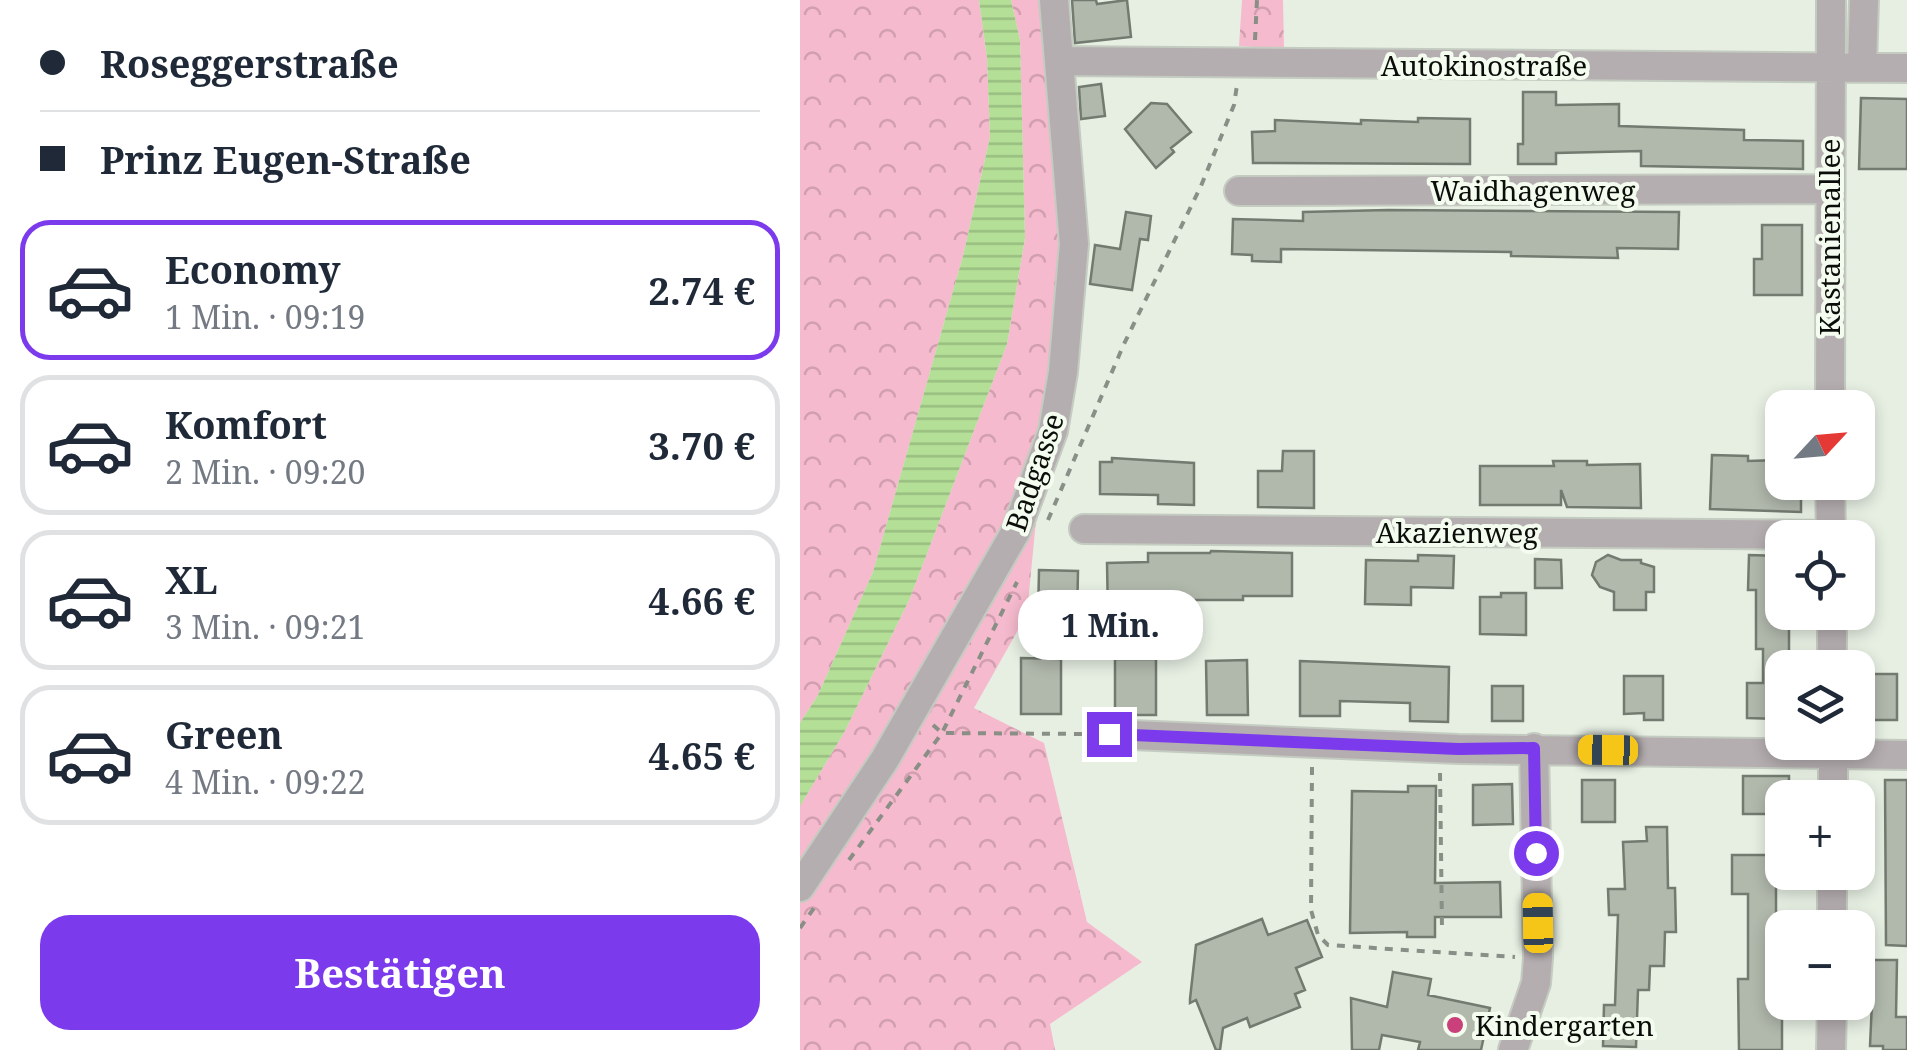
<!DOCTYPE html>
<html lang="de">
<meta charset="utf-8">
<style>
:root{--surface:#fff;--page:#f2f2f3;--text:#1f2937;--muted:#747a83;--line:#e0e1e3;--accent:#7c3aed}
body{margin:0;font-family:"Noto Serif",serif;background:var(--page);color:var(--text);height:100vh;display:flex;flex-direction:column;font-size:38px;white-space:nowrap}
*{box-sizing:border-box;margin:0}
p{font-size:32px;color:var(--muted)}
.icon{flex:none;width:55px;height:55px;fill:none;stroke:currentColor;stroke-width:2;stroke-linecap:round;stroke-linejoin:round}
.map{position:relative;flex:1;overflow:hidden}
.sheet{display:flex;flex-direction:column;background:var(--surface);width:800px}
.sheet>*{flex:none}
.hud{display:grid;align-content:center;height:220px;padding:0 40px;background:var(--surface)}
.needle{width:65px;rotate:64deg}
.tools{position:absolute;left:965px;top:390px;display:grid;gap:20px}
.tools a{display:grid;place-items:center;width:110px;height:110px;border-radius:20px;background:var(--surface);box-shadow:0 5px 15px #0003;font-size:50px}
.end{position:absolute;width:45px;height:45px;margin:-22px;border:12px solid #7c3aed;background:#fff;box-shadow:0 0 0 5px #fff}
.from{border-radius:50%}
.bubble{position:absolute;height:70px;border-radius:30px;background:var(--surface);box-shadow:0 5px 15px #0003;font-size:32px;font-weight:700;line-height:70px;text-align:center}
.car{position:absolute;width:30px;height:60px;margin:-30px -15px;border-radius:12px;box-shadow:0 0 8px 2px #0007;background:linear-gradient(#f5c518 24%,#345 0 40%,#f5c518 0 76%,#345 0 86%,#f5c518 0)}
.hud b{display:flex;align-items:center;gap:35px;height:95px;font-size:38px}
.hud b+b{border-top:2px solid var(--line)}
.hud i{width:25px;height:25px;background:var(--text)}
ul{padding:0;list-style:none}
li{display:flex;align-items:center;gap:30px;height:140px;margin:0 20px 15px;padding:0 20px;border:5px solid var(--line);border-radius:30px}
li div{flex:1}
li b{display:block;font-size:38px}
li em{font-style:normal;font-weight:700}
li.on{border-color:var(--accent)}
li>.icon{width:90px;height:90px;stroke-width:1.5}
.cta{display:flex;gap:20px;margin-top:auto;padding:20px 40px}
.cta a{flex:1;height:115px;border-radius:30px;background:var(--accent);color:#fff;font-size:40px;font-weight:700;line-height:115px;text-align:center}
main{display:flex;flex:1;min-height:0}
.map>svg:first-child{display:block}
.forest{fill:url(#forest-crowns)}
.water{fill:url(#water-rules)}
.building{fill:#b1b8ac;stroke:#737a6f;stroke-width:2.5}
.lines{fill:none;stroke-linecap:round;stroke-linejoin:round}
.minor-casing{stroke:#c4cbc0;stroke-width:32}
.path{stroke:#898f86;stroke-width:4;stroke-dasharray:8 8;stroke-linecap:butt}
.minor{stroke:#b5aeb0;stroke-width:28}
.route{stroke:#7c3aed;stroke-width:12}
.poi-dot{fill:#c9407b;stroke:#f4fcf0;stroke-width:4}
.labels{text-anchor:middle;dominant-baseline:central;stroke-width:8;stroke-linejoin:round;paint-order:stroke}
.street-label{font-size:28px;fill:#0b0d09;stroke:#f4fcf0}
.poi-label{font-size:28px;fill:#0b0d09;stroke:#f4fcf0;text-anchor:start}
</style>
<main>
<section class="sheet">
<div class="hud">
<b><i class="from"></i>Roseggerstraße</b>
<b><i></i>Prinz Eugen-Straße</b>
</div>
<ul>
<li class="on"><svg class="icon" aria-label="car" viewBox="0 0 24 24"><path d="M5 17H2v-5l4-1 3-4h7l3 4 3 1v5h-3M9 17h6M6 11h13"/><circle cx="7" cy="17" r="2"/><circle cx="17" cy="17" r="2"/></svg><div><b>Economy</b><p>1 Min. · 09:19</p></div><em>2.74 €</em></li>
<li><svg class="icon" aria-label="car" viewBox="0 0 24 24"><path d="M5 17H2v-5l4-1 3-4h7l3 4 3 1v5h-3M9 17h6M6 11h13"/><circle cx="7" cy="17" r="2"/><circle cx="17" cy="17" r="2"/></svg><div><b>Komfort</b><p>2 Min. · 09:20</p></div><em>3.70 €</em></li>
<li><svg class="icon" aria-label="car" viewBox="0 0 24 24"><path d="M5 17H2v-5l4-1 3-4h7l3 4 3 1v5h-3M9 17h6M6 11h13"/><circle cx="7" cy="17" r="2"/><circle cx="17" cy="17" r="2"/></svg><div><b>XL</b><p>3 Min. · 09:21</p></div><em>4.66 €</em></li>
<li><svg class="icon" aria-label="car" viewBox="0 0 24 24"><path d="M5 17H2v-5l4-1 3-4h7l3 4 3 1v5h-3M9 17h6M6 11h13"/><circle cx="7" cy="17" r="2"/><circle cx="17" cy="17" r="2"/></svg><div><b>Green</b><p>4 Min. · 09:22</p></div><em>4.65 €</em></li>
</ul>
<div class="cta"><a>Bestätigen</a></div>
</section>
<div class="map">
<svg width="1107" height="1050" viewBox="0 0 1107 1050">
<defs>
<pattern id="forest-crowns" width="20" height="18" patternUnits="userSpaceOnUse" patternTransform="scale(2.5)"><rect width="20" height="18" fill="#f5bacd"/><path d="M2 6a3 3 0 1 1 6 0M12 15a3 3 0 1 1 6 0" fill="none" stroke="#d19faf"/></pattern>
<pattern id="water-rules" width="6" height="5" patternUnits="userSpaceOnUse" patternTransform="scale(2.5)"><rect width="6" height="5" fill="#b4df97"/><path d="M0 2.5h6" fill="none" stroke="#99be81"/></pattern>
</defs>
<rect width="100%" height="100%" fill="#e7efe3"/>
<!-- forest -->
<path class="forest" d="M0,0H179L187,58L190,137L163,256L73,572L18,695L0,723Z
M211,0H245L263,239L227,614L174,708L244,743L287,922L342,962L250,1024L255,1050H0V806L45,731L110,598L207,344L225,238L220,40Z
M442,0H483L484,49L439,46Z"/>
<!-- water -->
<path class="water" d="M179,0H211L220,40L225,238L207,344L110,598L45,731L0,806V723L18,695L73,572L163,256L190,137L187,58Z"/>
<!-- building -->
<path class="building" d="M272,0H296L297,4L327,0L331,37L275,43Z
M301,84L305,116L281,119L279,87Z
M723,92H756V105L819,104V126L944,130V140L1003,141V169L841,166V151L756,153V164H718V144H723Z
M1061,98L1107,99V169H1059Z
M351,103L367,104L391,132L371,148L374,152L356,168L325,129Z
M618,118L670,119V164L453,163L452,132L475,131V120L561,124V120L618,122Z
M588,210L879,212L878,249L817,248L818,258L711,256V252L481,249V262L452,261V255L432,254L433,219L503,221V212Z
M326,212L351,216L348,240L340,239L332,290L290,284L295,245L320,249Z
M962,225H1002V295H954V259H962Z
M483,451H514V508L458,507V471H482Z
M912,455L948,456V461L982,460V482H1001V512L910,509Z
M312,458L394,463V505L358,504V495L300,494V462H312Z
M753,461H787V465L840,464L841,508L767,507L761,490V505H680V466H754Z
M411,551L492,553V596H443V600H388V607H333V616H308L307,563L348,562V553H410Z
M618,555L654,556L653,588L611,587V605L565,604L566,560L618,561Z
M808,555L821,560H841V563L854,567V592H846V610H814V592L800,587L792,575L796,562Z
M949,555L982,556V612L985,621H989V668H982V719L947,718V683H963V649H956V590H948Z
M735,559L761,560L762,588H735Z
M239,570L278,571L277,620L238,619Z
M701,593H726V635L680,634V597H701Z
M221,658L261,659V714H221Z
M315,659H356V715H315Z
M447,660L448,715H407L406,661Z
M500,661L649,667L648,722L610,721V703L540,701V716H500Z
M1058,674H1097V720H1058Z
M824,676H863V720H844V713L824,714Z
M692,686H723V721H692Z
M943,776H989V798H982V814H943Z
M782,780H815V822H782Z
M1085,780H1107V946L1086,945Z
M712,784L713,824L673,825V785Z
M608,786H636L635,883L700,882L701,917H635V937H607V932L550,933L552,791L608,792Z
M846,827H867L868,888H875L876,932H865L864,966H850L849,990H838L836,1047L803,1046L804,1005H815L818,915H809L808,889H825L823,842L847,841Z
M932,855H976V918L982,917V1050H939L938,979H948V894H932Z
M462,919L468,935L507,920L522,957L496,968L505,990L495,994L500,1007L450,1027L447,1018L423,1028L420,1050H416L396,1000L390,1003V999L396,945Z
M1058,960H1097L1096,1017H1107V1050H1083V1046H1070L1072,1002H1058Z
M593,972L631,979L628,995L690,1008L681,1050H618L620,1042L582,1035L579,1050H552L551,998L587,1007Z"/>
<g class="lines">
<defs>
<path id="minor" d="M260,61L1107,68
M1062,67L1064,0
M439,191L1028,189
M1030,408L1031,0
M1030,482L1031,538
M284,529L1031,535
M1032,612V668
M309,734L658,749L1107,755
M1033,798V742
M0,887L85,759L216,531L253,431L263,372L274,244L254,0
M1032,928V872
M713,1050L736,983L738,958L734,748
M1031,1050L1032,1002"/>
</defs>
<!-- minor casing -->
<use href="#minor" class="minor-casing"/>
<!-- path -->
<path class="path" d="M455,40L457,0
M248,520L324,344L401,186L434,105L437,85
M133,725L142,733L286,734
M512,767L511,910L518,935L528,945L715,957
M640,773L642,929
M49,860L142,733L217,582
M0,928L14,908"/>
<!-- minor -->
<use href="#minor" class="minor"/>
</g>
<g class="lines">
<!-- route -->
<path class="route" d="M309,734L658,749L734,748L736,853"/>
</g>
<!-- markers -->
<circle class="poi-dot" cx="655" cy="1025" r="10"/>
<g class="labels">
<!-- street labels -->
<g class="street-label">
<text x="684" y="65">Autokinostraße</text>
<text x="733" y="190">Waidhagenweg</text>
<text transform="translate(1029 237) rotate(-90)">Kastanienallee</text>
<text transform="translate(234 472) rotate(-71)">Badgasse</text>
<text x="657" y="532">Akazienweg</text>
</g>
<!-- poi labels -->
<g class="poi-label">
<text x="675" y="1025">Kindergarten</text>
</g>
</g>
</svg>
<div class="tools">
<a><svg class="needle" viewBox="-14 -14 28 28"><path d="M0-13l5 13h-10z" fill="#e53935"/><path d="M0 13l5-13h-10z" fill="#747a83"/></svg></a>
<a><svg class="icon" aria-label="locate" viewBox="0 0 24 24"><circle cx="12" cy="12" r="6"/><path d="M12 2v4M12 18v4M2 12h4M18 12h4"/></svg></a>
<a><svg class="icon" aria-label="layers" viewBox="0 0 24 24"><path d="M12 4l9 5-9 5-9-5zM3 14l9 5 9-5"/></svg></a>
<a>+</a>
<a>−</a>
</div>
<i class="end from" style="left:736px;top:853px"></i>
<i class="end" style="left:309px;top:734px"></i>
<div class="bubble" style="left:218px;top:590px;width:185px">1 Min.</div>
<i class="car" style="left:808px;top:750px;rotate:271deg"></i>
<i class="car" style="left:738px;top:923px;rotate:359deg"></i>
</div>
</main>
